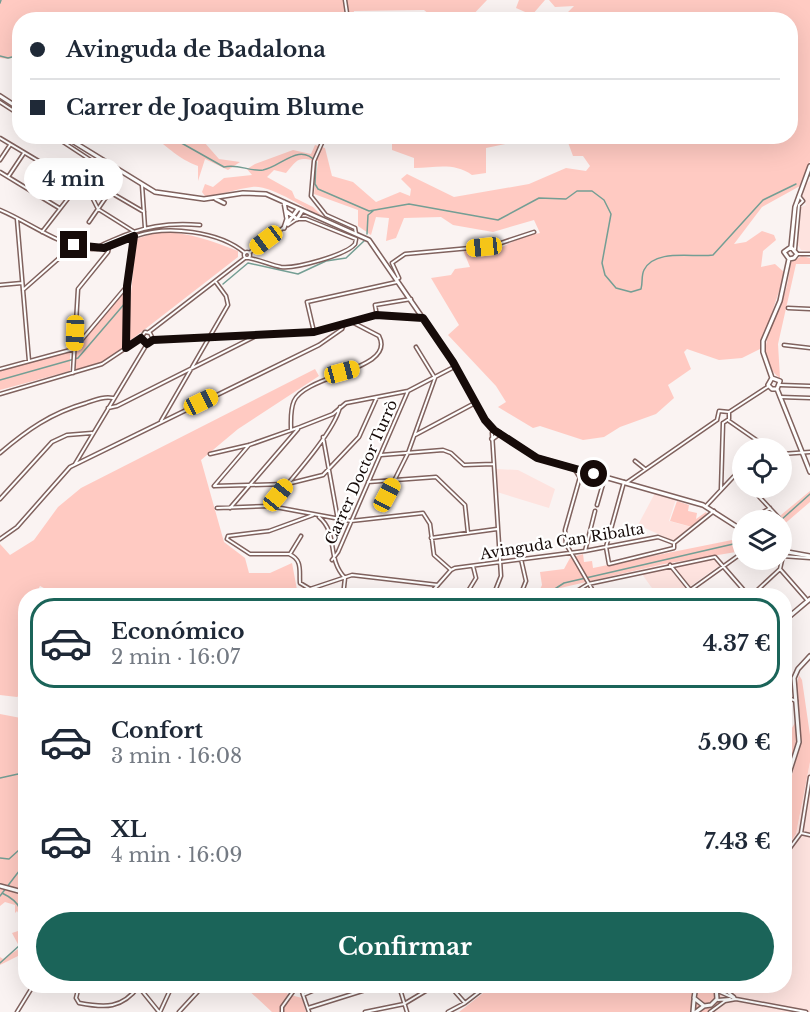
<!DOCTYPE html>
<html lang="es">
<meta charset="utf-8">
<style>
:root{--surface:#fff;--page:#f2f2f3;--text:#1f2937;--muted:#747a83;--line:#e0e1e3;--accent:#1b6459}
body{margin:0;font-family:"Libre Baskerville",serif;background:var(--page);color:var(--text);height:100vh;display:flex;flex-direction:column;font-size:22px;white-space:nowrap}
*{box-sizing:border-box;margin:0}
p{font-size:20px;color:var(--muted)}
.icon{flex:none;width:33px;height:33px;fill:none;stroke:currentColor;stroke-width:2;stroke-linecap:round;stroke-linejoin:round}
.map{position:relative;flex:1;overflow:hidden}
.side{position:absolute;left:18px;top:588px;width:774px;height:405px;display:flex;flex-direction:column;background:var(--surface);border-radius:24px;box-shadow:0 6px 24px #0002}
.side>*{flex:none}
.hud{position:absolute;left:12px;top:12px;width:786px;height:132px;border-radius:24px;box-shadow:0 6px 24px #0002;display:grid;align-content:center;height:132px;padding:0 18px;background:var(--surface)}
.controls{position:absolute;left:732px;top:438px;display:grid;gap:12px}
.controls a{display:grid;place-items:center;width:60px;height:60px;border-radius:50%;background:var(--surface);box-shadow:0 6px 24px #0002;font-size:30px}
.end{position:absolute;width:27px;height:27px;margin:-14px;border:8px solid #160b09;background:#fff;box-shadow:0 0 0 3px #fff}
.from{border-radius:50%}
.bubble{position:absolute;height:42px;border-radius:21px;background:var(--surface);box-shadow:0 6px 24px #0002;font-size:20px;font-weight:700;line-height:42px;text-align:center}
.car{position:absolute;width:18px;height:36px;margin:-18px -9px;border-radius:8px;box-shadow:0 0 4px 2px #0007;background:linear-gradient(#f5c518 24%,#345 0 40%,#f5c518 0 76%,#345 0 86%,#f5c518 0)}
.hud b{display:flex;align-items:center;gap:21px;height:57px;font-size:22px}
.hud b+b{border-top:2px solid var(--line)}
.hud i{width:15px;height:15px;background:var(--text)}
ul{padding:10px 0 0;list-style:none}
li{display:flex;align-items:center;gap:18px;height:90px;margin:0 12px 9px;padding:0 6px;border:3px solid transparent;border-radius:24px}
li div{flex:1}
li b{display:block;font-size:22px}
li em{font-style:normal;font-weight:700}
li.current{border-color:var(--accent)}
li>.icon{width:54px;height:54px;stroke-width:1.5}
.primary-button{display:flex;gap:12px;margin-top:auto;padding:12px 18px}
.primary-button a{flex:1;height:69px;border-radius:36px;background:var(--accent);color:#fff;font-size:24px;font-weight:700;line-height:69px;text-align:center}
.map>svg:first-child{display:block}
.built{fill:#fee3df}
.green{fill:#ffcac2}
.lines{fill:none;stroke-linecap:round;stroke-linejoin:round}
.stream{stroke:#749e94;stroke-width:1.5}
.minor-casing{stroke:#80625e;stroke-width:5}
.tertiary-casing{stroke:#80625e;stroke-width:6}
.minor{stroke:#fff;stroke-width:2}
.tertiary{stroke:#fff;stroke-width:3}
.route{stroke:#160b09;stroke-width:8}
.labels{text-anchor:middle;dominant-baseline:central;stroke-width:4.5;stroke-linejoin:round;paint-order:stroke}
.street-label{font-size:15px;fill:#160b09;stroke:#fff}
</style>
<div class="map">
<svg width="810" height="1012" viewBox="0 0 810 1012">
<rect width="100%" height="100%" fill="#faf3f2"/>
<!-- built -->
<path class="built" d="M810,181V251L801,250L798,245L801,207L806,205L801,192L805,184Z
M496,469L518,470L555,489L549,508L497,492Z
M655,493L676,499L669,521L691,527L674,541L638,525Z
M714,555L723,563L678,595H657L639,570Z
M810,762V1012H707L721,991L718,986H784L785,850L796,834Z"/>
<!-- green -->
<path class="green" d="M0,0H487L468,20L435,19L424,10L354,11L352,20H20L19,56L8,59L0,58Z
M519,0H545L532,15L516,8Z
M549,0H810V161L800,186L762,207L734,244L746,242L762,231L774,235L776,240L763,251L761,267L775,264L785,273L760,349L742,358L719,360L687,349L684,352L691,369L668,385L674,398L656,414L620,427L604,437L583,440L540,426L533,428L498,407L506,402L496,386L448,335L459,325L431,278L451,275L455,269L470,267L463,250L502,247L524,236L540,233L534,220L493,232L453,225L441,217L404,218L396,238L386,241L389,218L376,217L371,235L358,226V210L314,194L318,161C298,158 300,156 286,173L274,170L267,177L292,191L295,198L313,207L325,219C308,210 270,184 252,187C236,189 221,195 205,196L202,192L205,184L213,187L224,178L252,175L247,169L255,164L293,150L311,154L315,145L325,148L332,176L353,182L376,202L400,192L410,196L411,189L401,179L407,174L454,197L529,184L566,168L586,171L590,166L583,156H573L566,137L790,136V20L581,19V14L564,16L574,6L555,7Z
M153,137H186L197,143L204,142L219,159L240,162L228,170L205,159L198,181V166C177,158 170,148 153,137Z
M392,137V136L540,137L486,148V173L472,175C453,162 436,168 414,168V158L392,150Z
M158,232C186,231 212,241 238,251V257L131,340L127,338L136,239Z
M802,256L810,258V264H796L778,344L780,378C750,357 775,321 784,295C788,285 789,273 791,262Z
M127,286L125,348L102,364L73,373L74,349Z
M70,352V371L0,390V371Z
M315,369L319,376L238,429L201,460L224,542L245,558L249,573H270L292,563L298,595L59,596L40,586L35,595L26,596L25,692L17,697L0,695V544L10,555L34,540L58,507L81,488Z
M810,491V502L782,526V520H775Z
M677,501L689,505L688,511L697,513L696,519L706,512L707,514L692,527L670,521Z
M742,538V551L664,564L556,589L548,595L537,596L542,585L540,572L564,569L570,558L583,554L584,562L592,561L593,568Z
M799,675L802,680L810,735V762L796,834L785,850V791L792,775L801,741L796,688Z
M0,714L26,719L25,959V962L18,956L0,965V957L3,959L20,948L12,933L18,931L21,918L17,911L15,913V905L5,902L0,906Z
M796,721L797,743L785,785V740Z
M244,986H294L287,994L302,998L306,1012H272Z
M492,986H549L560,993L577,991L582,986H718L721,991L720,1002L707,1012H459Z"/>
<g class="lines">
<!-- stream -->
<path class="stream" d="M0,3L1,0
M0,56L8,58L20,55
M169,136L224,167C238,163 249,172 263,170C281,167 299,142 316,162L315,184L318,189L369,211L409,204L498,220L539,198L566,199L577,191H592L604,200L611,214L602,263L605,275L616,288L631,292L641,289C643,282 641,276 644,270C655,248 694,258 713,255L763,200L796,184
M809,176L810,175
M367,234L368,215L373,211
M223,284L248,263L298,274L326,261L346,258L364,241
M0,380L78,358L126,302
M781,520L810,494
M544,596L564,583L742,542
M0,778L18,774L26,776
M0,858L9,859L19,850L26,851
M0,896L26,862
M0,963L20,945C18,920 31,907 2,893"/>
<defs>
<path id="minor" d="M345,0L348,20
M0,102L20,115
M54,136L92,161
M325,136L314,161L311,196L326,215L355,228L356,234
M0,138L77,184
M0,160L10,145
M0,172L59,208
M8,177L24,153
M83,179L98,209L133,231
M142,185L145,228
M108,191L144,212
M799,196L803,201L800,204
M0,210C31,223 58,246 92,249C109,250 121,241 136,236C167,225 219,231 245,253
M17,219L29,361
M89,222L109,193L100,164
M42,232L94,165L103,160
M97,249C101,244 107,243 113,240C142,227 168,222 200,225
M795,249L799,205
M244 255a3 3 0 1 1 6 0a3 3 0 1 1-6 0Z
M249,253L283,228
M797,254H810
M249,258C260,260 271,265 281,267C295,269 346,255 355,244L356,239L306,219H297L288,225
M397,279L399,278L392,263L405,254L492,246L534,232
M0,285L22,283
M23,290L74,245
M788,308L810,309
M377,316L375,305L411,299
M149,332L245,258
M314,332L307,302L397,282
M141,338L147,344L153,340L314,332L372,316L423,318
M784,345L810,348
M126,348L127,286L133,237
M0,369L74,349L127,286
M73,373L78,289L108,252L109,247
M780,385L810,386
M0,394L102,364L141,338L145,332L150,333L153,339
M780,397L810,398
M108,408L117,406L256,336
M717,420L719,411L729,412L769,386
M161,421L228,305L226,296L215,281
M729,421L768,448
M723,423L729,419V412
M291,430C291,420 290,410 294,401C306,374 397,370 379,336L352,322
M492,433L501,576L493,596
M415,435L475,403
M323,437L338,520
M0,453C27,430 51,413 86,403C95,400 104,396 113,398
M210,454L249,445L300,427L333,414L346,403L408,391L456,366
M782,454L810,452
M381,455L443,450L451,453L464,465L493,464
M635,461L645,469
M75,464L147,344
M737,473L742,466
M580,477L565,530L566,544L596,596
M368,482L436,477L465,505L468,533
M626,483L717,420
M214,486L287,484L323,475L359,437L377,397
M214,486L249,445
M751,488L779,518
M721,489L723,423
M387,495L408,453L435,378L416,347
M0,499L52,442L67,435L92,433
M597,505L605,477
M269,506C287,484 334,433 340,407
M706,506L737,473L742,479
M217,508L270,506L351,521L423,513L430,524L434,555L451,570
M230,508L298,429
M313,515L269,531L228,536L227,539L250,554H289C303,560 299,571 300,583L310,589L352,575L438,585
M319,517C339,534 326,558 345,578
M750,520L770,508
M431,538L497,529
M0,539L17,527L70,467L319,345L342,329L344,324
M674,543L714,511
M585,551L595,511
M290,554L301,536
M782,556L810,558
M332,560L338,552L408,391
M670,565L695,596
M780,569L808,601
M343,596L345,578
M428,596L451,570L455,568L585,551L611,546L658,537L674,543V548L609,564L606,547L624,482
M465,596L476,578L473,566
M520,596L526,581L521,559
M569,596L588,584L715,557L749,596
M682,596L742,553
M751,596L780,569L783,556
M784,696L796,701
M801,833L810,835
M784,856L801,833L810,777
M79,986L76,998L79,1003C105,1008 122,1009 139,986
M138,986L159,1012
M300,986L309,1012
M399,986L407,1012
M450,986L465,1003
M554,986L561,990L573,986
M692,986L693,989
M720,986L734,997
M718,991L736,999L806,1012
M303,995L324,986
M718,1000L730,999
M308,1008L378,986
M17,1012L33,986
M160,1012L172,986
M179,1012L203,986
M282,1012V1007L297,986
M365,1012L404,1004L434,986
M448,1012L465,1003L487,986
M710,1012L725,1001L736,999"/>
<path id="tertiary" d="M0,96L20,109
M64,136L155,192L204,199L243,193L266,194L369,240L453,362L485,420L494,430L538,458L703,505L742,530
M216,199L224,203
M284,202L287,219L284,228
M286,211L297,219L302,211
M287,224L298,209
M791,247L795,207L810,166
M789,259L794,258L797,254L791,247
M772,378L780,381L777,389
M777,389H772L768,385L772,378L763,352V341L780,301L789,259L784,252L791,247
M777,389L810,472
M492,439L500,433
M575,469L580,477L588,473
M782,551L810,556
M784,621L810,599
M784,789L799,742L794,678L798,669L810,656
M0,886L26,893
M696,986L694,998L704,1006L711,1005L717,999L716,986
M693,1012L694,1000
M696,1012L704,1006"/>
</defs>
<!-- minor casing -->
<use href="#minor" class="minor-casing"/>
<!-- tertiary casing -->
<use href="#tertiary" class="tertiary-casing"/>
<!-- minor -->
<use href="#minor" class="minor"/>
<!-- tertiary -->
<use href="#tertiary" class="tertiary"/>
</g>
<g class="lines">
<!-- route -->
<path class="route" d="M74,245L104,248L134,236L127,286L126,348L141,338L147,344L153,340L314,332L376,315L423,318L453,362L485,420L494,430L537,458L594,474"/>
</g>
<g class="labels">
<!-- street labels -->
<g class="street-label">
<text transform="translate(361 472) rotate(-66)">Carrer Doctor Turrò</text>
<text transform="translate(562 541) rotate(-9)">Avinguda Can Ribalta</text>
</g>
</g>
</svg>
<div class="controls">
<a><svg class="icon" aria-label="locate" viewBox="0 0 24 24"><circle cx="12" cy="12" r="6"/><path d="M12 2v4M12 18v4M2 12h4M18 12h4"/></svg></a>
<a><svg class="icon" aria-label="layers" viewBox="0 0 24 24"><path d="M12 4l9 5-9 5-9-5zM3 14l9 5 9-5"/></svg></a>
</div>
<i class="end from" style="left:594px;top:474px"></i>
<i class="end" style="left:74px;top:245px"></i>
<div class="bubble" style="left:24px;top:158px;width:99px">4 min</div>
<i class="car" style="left:266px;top:240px;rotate:233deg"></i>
<i class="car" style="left:484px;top:247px;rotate:264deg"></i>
<i class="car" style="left:75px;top:333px;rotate:182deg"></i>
<i class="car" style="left:342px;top:372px;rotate:75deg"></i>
<i class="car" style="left:201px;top:402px;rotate:64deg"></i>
<i class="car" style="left:278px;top:495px;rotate:39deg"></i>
<i class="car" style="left:387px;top:495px;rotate:28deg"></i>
<div class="hud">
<b><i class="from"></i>Avinguda de Badalona</b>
<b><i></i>Carrer de Joaquim Blume</b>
</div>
<section class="side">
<ul>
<li class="current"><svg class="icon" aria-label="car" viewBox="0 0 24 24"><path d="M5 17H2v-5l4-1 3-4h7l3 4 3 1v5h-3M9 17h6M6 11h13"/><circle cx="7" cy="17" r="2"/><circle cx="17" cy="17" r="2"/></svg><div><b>Económico</b><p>2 min · 16:07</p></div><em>4.37 €</em></li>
<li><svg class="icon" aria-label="car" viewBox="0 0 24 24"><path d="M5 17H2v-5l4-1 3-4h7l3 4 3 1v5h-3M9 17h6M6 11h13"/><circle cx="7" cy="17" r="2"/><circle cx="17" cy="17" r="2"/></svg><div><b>Confort</b><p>3 min · 16:08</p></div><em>5.90 €</em></li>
<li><svg class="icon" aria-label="car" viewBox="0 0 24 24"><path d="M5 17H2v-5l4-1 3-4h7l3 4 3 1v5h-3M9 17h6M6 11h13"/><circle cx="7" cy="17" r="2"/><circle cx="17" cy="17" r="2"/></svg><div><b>XL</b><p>4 min · 16:09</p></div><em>7.43 €</em></li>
</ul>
<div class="primary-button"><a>Confirmar</a></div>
</section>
</div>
